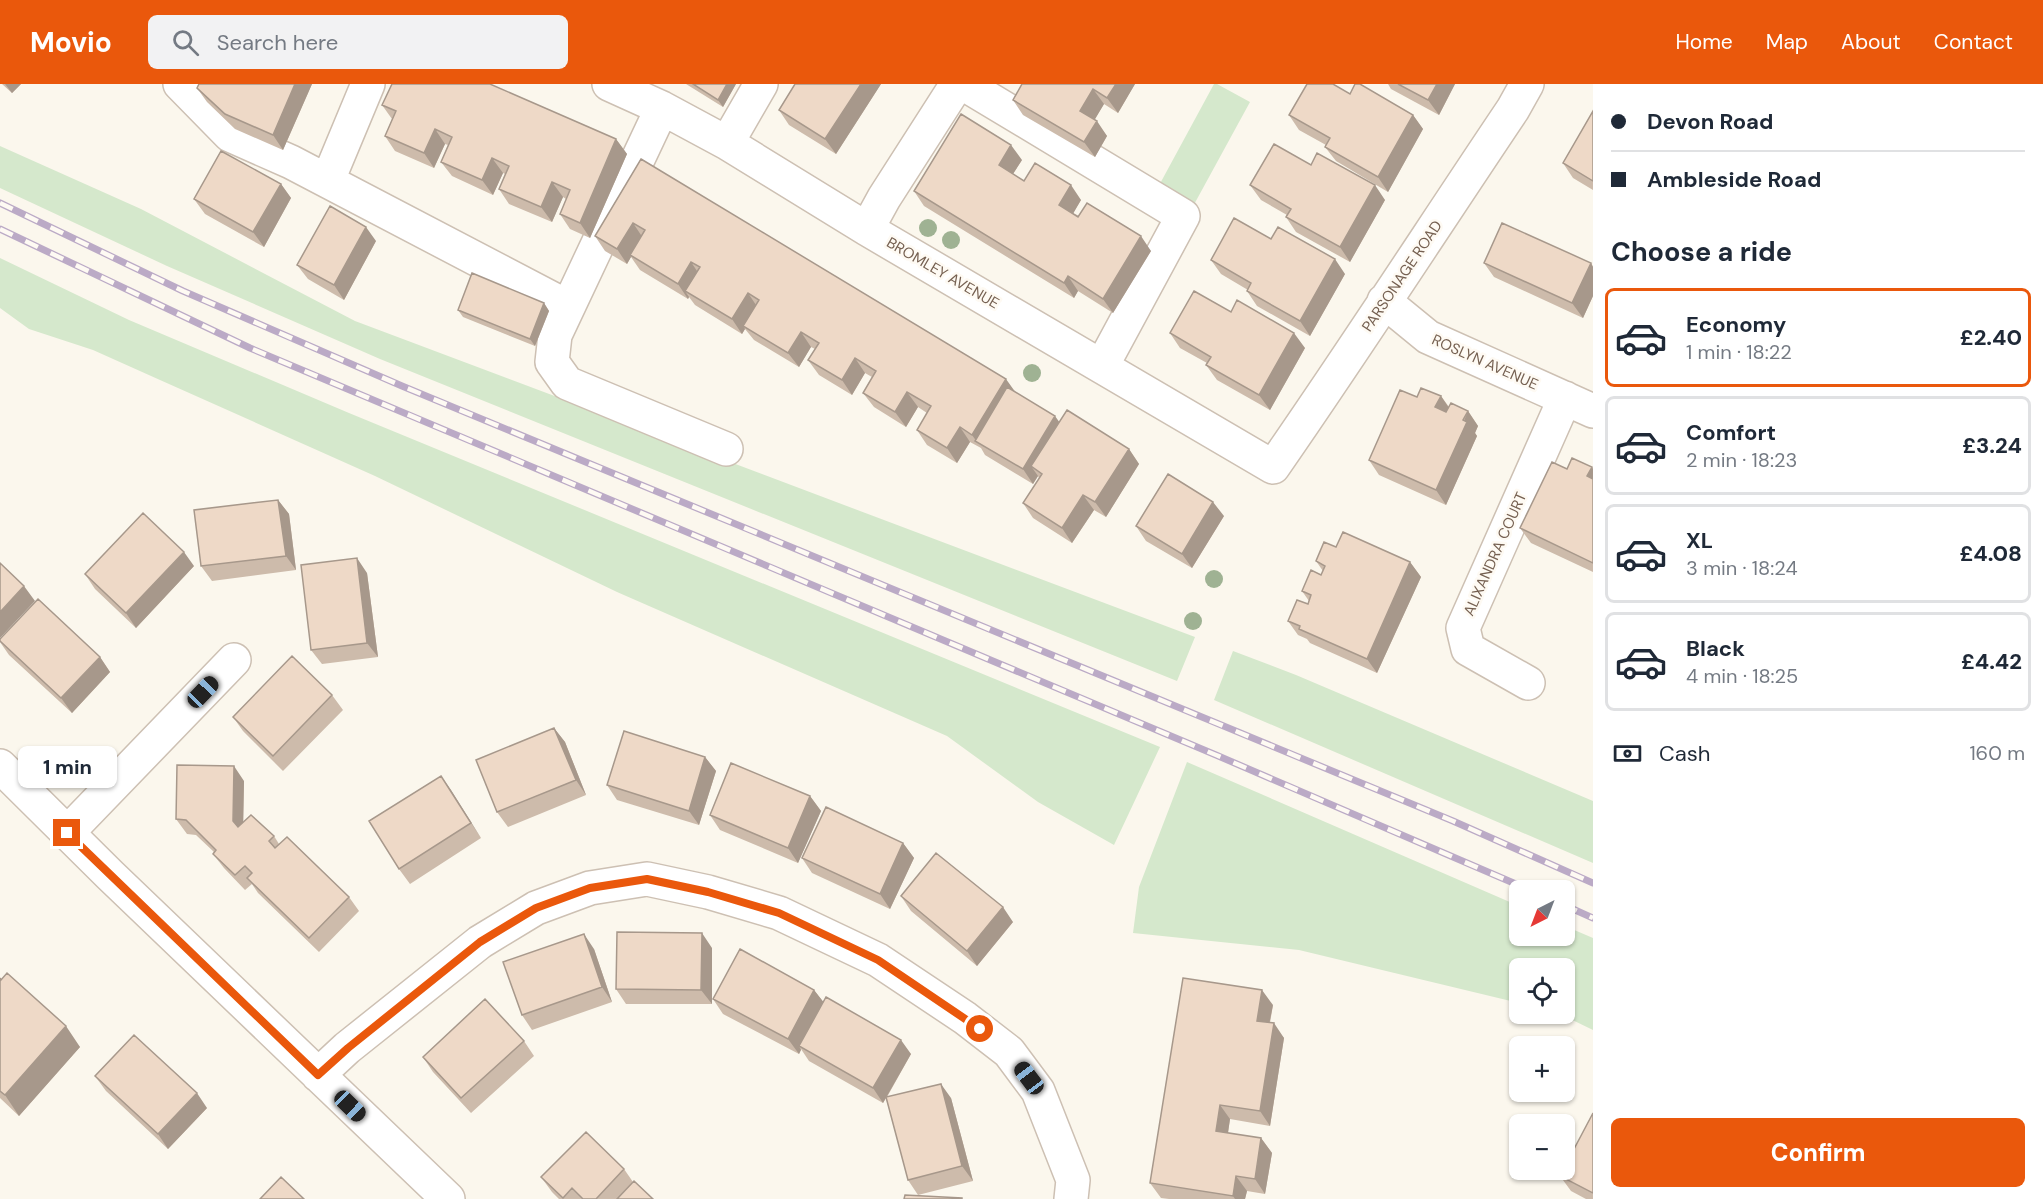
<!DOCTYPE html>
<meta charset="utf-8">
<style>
:root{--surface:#fff;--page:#f2f2f3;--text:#1f2937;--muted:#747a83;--line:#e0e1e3;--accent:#ea580c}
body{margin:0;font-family:"DM Sans",sans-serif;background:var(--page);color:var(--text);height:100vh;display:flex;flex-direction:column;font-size:22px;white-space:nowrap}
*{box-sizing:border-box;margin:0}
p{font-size:20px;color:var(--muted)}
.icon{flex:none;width:33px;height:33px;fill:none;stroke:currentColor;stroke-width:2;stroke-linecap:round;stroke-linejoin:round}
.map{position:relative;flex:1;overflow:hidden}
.side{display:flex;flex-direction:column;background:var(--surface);width:450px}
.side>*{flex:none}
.guide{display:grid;align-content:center;height:132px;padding:0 18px;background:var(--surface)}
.needle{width:39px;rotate:222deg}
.controls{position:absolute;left:1509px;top:796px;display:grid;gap:12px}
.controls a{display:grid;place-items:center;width:66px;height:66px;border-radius:9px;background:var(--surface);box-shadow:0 2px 4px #0004;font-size:30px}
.end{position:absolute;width:27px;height:27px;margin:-14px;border:8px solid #ea580c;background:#fff;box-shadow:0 0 0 3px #fff}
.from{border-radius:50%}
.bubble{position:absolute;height:42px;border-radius:9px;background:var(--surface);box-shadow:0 2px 4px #0004;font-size:20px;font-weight:800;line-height:42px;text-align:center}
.car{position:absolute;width:18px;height:36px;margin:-18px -9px;border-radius:8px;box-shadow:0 0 4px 2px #0007;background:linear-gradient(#222 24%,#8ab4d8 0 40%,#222 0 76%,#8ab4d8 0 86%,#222 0)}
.guide b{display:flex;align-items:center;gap:21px;height:57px;font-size:22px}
.guide b+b{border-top:2px solid var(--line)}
.guide i{width:15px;height:15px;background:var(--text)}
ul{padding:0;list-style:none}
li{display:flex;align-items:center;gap:18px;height:99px;margin:0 12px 9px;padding:0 6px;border:3px solid var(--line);border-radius:9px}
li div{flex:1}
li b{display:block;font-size:22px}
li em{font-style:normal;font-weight:800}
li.selected{border-color:var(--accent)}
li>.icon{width:54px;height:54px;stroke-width:1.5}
h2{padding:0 18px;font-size:27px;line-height:72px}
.pay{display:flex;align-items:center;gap:15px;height:66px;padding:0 18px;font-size:22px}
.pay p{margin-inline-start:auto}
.action{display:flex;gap:12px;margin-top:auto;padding:12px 18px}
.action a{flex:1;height:69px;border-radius:9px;background:var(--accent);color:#fff;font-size:24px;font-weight:800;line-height:69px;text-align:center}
header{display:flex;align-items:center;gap:36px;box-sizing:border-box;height:84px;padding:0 30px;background:var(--accent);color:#fff}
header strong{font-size:28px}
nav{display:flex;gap:33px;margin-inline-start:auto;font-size:21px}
.search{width:420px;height:54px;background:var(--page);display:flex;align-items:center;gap:15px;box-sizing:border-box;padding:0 21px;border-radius:9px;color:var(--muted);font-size:22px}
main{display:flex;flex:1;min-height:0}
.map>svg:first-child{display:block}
.green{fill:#d5e8cc}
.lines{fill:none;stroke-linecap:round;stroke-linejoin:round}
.minor-casing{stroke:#cdc0b3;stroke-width:36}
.minor{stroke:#fff;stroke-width:33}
.rail-casing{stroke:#bbaac6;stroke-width:7}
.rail{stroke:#fefaf3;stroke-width:4.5;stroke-dasharray:14;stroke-linecap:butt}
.tree{fill:#9fb293}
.wall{fill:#cdbbab}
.shaded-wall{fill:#a7988b}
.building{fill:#eed9c7;stroke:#a7988b;stroke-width:1.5}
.route{stroke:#ea580c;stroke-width:8}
.labels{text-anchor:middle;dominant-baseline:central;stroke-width:5;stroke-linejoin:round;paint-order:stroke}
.street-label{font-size:15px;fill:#756051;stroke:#fefaf3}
</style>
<header>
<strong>Movio</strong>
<div class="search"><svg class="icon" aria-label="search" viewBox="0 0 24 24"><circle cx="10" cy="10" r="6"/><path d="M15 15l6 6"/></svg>Search here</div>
<nav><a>Home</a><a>Map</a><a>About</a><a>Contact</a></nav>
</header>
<main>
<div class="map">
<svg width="1593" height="1115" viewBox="0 0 1593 1115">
<rect width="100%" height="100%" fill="#fbf7ed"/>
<!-- green -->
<path class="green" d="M1214,0H1217L1250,18L1191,126L1156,107Z
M0,62L141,125L355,237L1195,553L1177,597L380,275L167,182L0,104Z
M0,174L129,236L349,329L1160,663L1114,761L1038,718L947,652L617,508L375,392L160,296L93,266L29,245L0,224Z
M1233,567L1296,591L1593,717V779L1214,616Z
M1187,678L1519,822L1520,852H1564L1565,842L1593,854V946L1560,930H1564V885H1520L1519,919L1299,866L1133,849L1139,803Z"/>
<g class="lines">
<defs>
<path id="minor" d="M180,0L230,51L291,78L568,223
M609,0L662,24L727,59L867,145L1273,383C1355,265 1433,144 1513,25L1527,0
M964,0L1183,132L1102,282
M662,24L555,251L552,278L567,299L726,365
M727,59L761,0
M328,96L368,0
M867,145L884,114L957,0
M1384,217L1428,253L1593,327
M1528,599L1468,565L1463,544L1565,314
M0,682L110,791L448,1115
M67,749L234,576
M318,991L347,964L480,858L536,824L590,804L647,795L708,808L779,829L878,876L965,934L1009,968L1038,1007L1073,1096L1071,1115"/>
</defs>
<!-- minor casing -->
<use href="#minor" class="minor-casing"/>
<!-- minor -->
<use href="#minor" class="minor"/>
<defs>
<path id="rail" d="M0,119L183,207L402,302L1453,737L1593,799
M0,145L250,264L1216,671L1532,807
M1564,821L1593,834"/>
</defs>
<!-- rail casing -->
<use href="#rail" class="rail-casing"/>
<!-- rail -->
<use href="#rail" class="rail"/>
</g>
<!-- trees -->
<g class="tree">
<circle cx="928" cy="144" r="9"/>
<circle cx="951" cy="156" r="9"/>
<circle cx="1032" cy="289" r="9"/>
<circle cx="1214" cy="495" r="9"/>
<circle cx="1193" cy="537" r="9"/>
</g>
<!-- wall -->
<path class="wall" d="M2,0H21L12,9Z
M312,0L283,66L235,45L207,18L197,4Z
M686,0H736L723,23Z
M795,0H881L836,70L789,41L779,26Z
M1022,0H1135L1118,29L1104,20L1094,36L1107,52L1095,73L1023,31L1013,16Z
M1388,0H1455L1439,31L1391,5Z
M1350,10L1413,31L1423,45L1388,108L1336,77L1325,63L1326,61L1299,46L1289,31Z
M382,21L616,55L627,70L590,154L570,145L560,130L566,115L563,113L552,138L509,120L499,105L505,90L503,89L493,111L452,92L441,78L448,61L445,60L434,84L395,67L385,52L392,35Z
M1593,27V106L1573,94L1563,79Z
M641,75L1015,308L1059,338L1129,365L1139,380L1106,433L1094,426L1072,459L1033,434L1023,419L1039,394L1038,392L1033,400L985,371L981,364L970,358L957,379L927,361L917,346L927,329L918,323L906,343L874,323L863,309L872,293L865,289L852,311L819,291L808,276L815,265L811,263L799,283L754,256L745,245L742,250L695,221L689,213L688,215L640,186L631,173L627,180L605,167L595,152Z
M1022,76L1013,90L1024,97L1081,116L1073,129L1151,167L1113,229L1078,207L1074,214L924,122L914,107Z
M1311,81L1385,116L1350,178L1296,148L1286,133L1287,131L1261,116L1250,101Z
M281,100L291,114L264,163L205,130L194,115Z
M376,157L344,216L308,195L297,181Z
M1211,176L1345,190L1310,252L1257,222L1247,207L1248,206L1221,190Z
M1484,179H1591L1593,183V212L1583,234L1494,193Z
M544,219L549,227L535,262L463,233L458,226Z
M1231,228L1305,264L1270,326L1217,296L1206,281L1207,279L1180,264L1170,249Z
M1441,312L1449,323L1468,327L1478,342L1475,349L1477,352L1446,421L1379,391L1369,376L1417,313Z
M1592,383L1593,385V488L1531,459L1520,444L1567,385Z
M278,416L289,430L296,486L212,497L201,482Z
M1224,432L1192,484L1146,457L1136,442Z
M1336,463L1410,478L1421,493L1377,589L1310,559L1307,555L1298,551L1288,537L1308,520L1309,517L1302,507L1321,491L1323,487L1316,477Z
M194,482L136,544L95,505L85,490Z
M367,489L378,573L322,580L311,566Z
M0,558L100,573L110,588L72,629L9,571Z
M332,611L343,626L283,687L243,647L233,633Z
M554,644L565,658L586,711L508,743L497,728Z
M705,673L716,687L699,741L617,716L607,701Z
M441,692L481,754L410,800L399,785Z
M244,697L243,738L274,752L279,760L349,813L359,827L319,868L258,809L252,800L245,806L224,784L213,770L214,768L196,751L187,750L176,735Z
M810,712L821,727L798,779L720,746L710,731Z
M903,759L914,774L890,825L812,789L802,774Z
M901,812L1013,838L977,882L911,827Z
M712,864V920H626L616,905Z
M594,865L612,918L532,946L522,931Z
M0,894L80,963L19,1032L0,1014Z
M814,906L824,919L911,970L887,1013L951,1014L973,1097L918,1111L908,1096L886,1014L883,1019L809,977L801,965L799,970L723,930L713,915Z
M1273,921L1270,939L1284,954L1270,1042L1230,1035L1228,1049L1261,1054L1272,1069L1265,1110L1247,1107L1245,1115H1169L1161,1114L1150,1099Z
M524,957L534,972L471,1029L433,988L423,973Z
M95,992L207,1024L168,1065L106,1007Z
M1593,1029V1115H1586L1571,1107L1560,1092Z
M624,1085L633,1098L653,1115H559L552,1108L541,1093Z"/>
<!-- shaded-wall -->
<path class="shaded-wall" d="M5,0H21L12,9Z
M295,0H312L283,66L273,51Z
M727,0H736L723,23L718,16Z
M861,0H881L836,70L825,55Z
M1116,0H1135L1118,29L1107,14Z
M1437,0H1455L1439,31L1428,16Z
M1093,5L1104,20L1091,42L1080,27Z
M1413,31L1423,45L1388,108L1378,93Z
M1097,37L1107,52L1095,73L1084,58Z
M435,45L445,60L434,84L424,69Z
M616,55L627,70L590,154L580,139Z
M1011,61L1022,76L1009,96L999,81Z
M492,74L503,89L493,111L482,96Z
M552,98L563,113L552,138L541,123Z
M281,100L291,114L264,163L253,148Z
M1071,101L1081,116L1070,135L1059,121Z
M1375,101L1385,116L1350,178L1340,163Z
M633,139L643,154L630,171L631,173L627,180L617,165Z
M366,143L376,157L344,216L334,201Z
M1141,152L1151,167L1113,229L1103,215Z
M1335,175L1345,190L1310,252L1300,237Z
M691,178L701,193L685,207L689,213L688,215L678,200Z
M1591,179L1593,183V212L1583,234L1572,219Z
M1068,192L1078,207L1074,214L1064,199Z
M748,209L758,224L743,242L745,245L742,250L732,235Z
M544,219L549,227L535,262L530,255Z
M801,248L811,263L799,283L788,269Z
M1294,249L1305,264L1270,326L1259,311Z
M855,274L865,289L852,311L842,296Z
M1006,295L1016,309L977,358L972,351Z
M907,308L918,323L906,343L895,328Z
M1441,312L1451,327L1446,338L1435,323Z
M1468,327L1478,342L1475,349L1477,352L1446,421L1436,406Z
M1055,332L1065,346L1031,382L1038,392L1033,400L1023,385Z
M960,343L970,358L957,379L947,364Z
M1129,365L1139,380L1106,433L1095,418Z
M1592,383L1593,385V401L1587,392Z
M1083,411L1094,426L1072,459L1062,444Z
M278,416L289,430L296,486L286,472Z
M1213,418L1224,432L1192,484L1182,470Z
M184,468L194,482L136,544L126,529Z
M357,474L367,489L378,573L367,559Z
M1410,478L1421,493L1377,589L1367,575Z
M24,502L35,517L0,554V528Z
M100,573L110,588L72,629L61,614Z
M554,644L565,658L586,711L576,696Z
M705,673L716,687L699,741L689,727Z
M234,682L244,697L243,752L233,737Z
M441,692L451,706L481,754L471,739Z
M810,712L821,727L798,779L788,764Z
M903,759L914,774L890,825L880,810Z
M1003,823L1013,838L977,882L967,867Z
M702,849L712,864V920L701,906Z
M584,850L594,865L612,918L602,903Z
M814,906L825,920L799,962L801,966L799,970L788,955Z
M1262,906L1273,921L1267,951L1257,937Z
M1274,939L1284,954L1270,1042L1260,1027Z
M66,942L80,963L19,1032L5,1011Z
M901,956L911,970L883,1019L873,1004Z
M941,1000L951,1014L973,1097L962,1082Z
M197,1009L207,1024L168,1065L158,1050Z
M1220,1021L1230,1035L1226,1062L1216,1047Z
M1261,1054L1272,1069L1265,1110L1255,1095Z
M1236,1092L1247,1107L1245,1115H1235L1233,1112Z"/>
<!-- building -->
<path class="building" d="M199,0H295L273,51L225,30L197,4Z
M392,0H490L616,55L580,139L560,130L570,106L552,98L541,123L499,105L509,82L492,74L482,96L441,78L452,53L435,45L424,69L385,52L396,27L382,21Z
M693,0H727L718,16Z
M795,0H861L825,55L779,26Z
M1022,0H1116L1107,14L1093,5L1080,27L1097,37L1084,58L1013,16Z
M1307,0H1333L1350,10L1355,0H1360L1413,31L1378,93L1325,63L1330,54L1289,31Z
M1398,0H1437L1428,16Z
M1593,27V97L1563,79Z
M961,30L1011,61L999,81L1024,97L1035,79L1071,101L1059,121L1078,133L1087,119L1141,152L1103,215L1068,192L1064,199L914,107Z
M1274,60L1311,81L1317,69L1375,101L1340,163L1286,133L1291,125L1250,101Z
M221,67L281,100L253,148L194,115Z
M641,75L1006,295L972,351L960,343L947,364L917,346L931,322L907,308L895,328L863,309L876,287L855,274L842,296L808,276L819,259L801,248L788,269L743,242L759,216L748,209L732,235L685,207L700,183L691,178L678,200L630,171L645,146L633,139L617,165L595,152Z
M330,122L366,143L334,201L297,181Z
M1234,134L1271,155L1278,143L1335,175L1300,237L1247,207L1251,199L1211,176Z
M1502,139L1591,179L1572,219L1484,179Z
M472,189L544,219L530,255L458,226Z
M1194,207L1231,228L1237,216L1294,249L1259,311L1206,281L1211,273L1170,249Z
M1007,303L1055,332L1023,385L975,357Z
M1421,304L1441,312L1435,323L1446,328L1451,319L1468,327L1463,336L1467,338L1436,406L1369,376L1400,306L1417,313Z
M1067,326L1129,365L1095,418L1083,411L1062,444L1023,419L1042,390L1031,382Z
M1572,374L1592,383L1587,392L1593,395V479L1520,444L1552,378L1567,385Z
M1168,390L1213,418L1182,470L1136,442Z
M278,416L286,472L201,482L194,426Z
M143,429L184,468L126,529L85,490Z
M1343,448L1410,478L1367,575L1299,545L1300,542L1288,537L1297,516L1308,520L1311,511L1302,507L1311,486L1321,491L1325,482L1316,477L1324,458L1336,463Z
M357,474L367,559L311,566L301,481Z
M0,479L24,502L0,528Z
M38,515L100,573L61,614L0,557V555Z
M292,572L332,611L273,672L233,633Z
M554,644L576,696L497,728L476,676Z
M624,647L705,673L689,727L607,701Z
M731,679L810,712L788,764L710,731Z
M177,681L234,682L233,737L238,743L251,731L274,752L269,757L275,764L287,753L349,813L309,854L247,794L252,789L245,782L235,791L213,770L216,766L186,736L176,735Z
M441,692L471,739L399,785L369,737Z
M826,723L903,759L880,810L802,774Z
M936,769L1003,823L967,867L901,812Z
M617,848L702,849L701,906L616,905Z
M584,850L602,903L522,931L503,878Z
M740,865L814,906L788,955L713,915Z
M7,889L66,942L5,1011L0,1007V894L1,896Z
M1183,894L1262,906L1257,937L1274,939L1260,1027L1220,1021L1216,1047L1261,1054L1255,1095L1236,1092L1233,1112L1150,1099Z
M826,913L901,956L873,1004L799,962Z
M485,915L524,957L461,1014L423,973Z
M134,951L197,1009L158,1050L95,992Z
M941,1000L962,1082L908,1096L886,1013Z
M1593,1029V1109L1560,1092L1564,1086V1084Z
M586,1048L624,1085L596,1115H583L572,1104L563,1114L541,1093Z
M281,1093L304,1115H260Z
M634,1097L653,1115H617Z
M905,1111L962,1114V1115H904Z"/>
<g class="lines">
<!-- route -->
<path class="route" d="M67,749L318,991L348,964L480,858L536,824L590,804L647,795L708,808L779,829L878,876L980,945"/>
</g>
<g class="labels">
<!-- street labels -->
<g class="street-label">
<text transform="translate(943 189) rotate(30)">BROMLEY AVENUE</text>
<text transform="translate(1402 192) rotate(-56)">PARSONAGE ROAD</text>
<text transform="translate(1485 278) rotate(24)">ROSLYN AVENUE</text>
<text transform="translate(1495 470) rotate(-66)">ALIXANDRA COURT</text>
</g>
</g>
</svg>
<div class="controls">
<a><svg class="needle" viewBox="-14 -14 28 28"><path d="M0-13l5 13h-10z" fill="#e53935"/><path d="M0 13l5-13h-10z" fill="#747a83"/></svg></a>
<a><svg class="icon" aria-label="locate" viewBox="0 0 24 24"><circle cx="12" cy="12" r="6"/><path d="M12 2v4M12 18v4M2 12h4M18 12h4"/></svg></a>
<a>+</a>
<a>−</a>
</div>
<i class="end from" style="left:980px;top:945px"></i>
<i class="end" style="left:67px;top:749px"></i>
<div class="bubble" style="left:18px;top:662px;width:99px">1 min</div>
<i class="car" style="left:203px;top:608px;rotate:44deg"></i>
<i class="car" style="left:1029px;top:994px;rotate:323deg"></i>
<i class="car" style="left:350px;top:1022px;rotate:134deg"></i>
</div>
<section class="side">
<div class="guide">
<b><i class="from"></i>Devon Road</b>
<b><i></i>Ambleside Road</b>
</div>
<h2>Choose a ride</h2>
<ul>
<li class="selected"><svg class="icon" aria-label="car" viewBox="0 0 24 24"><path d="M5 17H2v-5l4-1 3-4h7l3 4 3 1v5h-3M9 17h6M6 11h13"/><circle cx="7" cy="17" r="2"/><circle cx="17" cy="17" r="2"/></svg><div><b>Economy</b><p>1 min · 18:22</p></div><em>£2.40</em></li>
<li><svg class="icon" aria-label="car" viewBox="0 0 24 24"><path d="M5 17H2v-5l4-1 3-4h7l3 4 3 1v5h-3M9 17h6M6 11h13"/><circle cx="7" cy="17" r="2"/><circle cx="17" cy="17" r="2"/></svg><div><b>Comfort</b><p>2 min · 18:23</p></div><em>£3.24</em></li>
<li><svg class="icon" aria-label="car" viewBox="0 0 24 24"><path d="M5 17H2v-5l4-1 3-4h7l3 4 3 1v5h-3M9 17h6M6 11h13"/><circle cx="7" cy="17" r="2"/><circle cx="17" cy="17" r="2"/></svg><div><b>XL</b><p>3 min · 18:24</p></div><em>£4.08</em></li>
<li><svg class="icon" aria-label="car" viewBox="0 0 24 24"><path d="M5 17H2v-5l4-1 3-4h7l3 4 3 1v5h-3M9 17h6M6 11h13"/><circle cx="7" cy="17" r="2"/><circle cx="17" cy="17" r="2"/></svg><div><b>Black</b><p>4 min · 18:25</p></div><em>£4.42</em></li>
</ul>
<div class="pay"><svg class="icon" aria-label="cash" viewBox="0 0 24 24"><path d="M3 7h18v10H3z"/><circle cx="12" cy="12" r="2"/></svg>Cash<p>160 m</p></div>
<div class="action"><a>Confirm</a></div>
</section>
</main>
